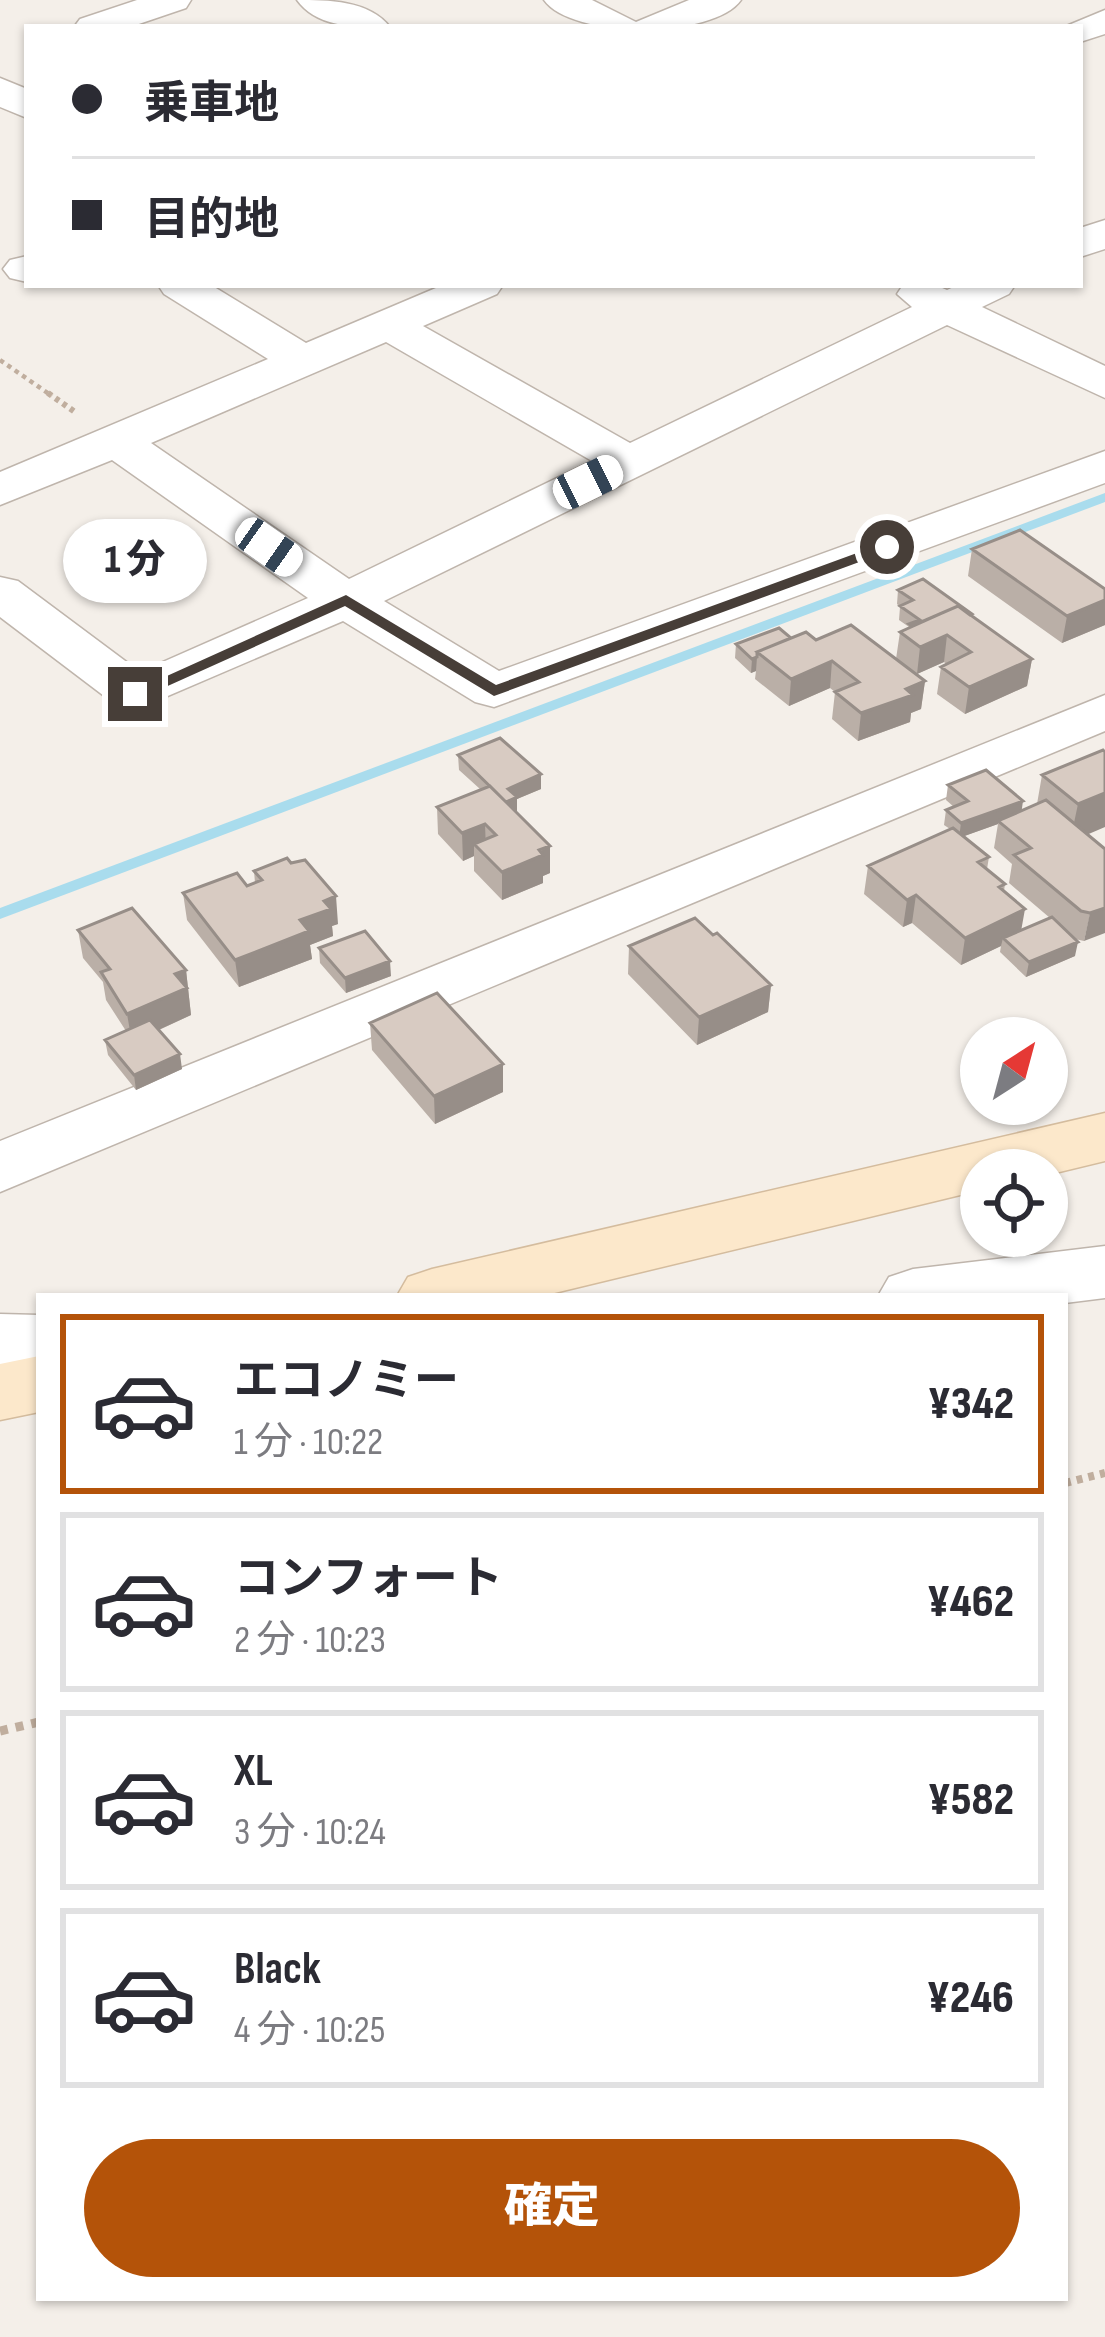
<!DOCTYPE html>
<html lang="ja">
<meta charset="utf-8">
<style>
:root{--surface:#fff;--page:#f7f7f7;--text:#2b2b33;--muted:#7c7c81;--line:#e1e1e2;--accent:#b45309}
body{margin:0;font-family:"Sofia Sans Condensed","Noto Sans JP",sans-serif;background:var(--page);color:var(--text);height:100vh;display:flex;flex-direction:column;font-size:45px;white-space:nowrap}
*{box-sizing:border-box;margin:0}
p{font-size:39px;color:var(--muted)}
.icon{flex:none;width:66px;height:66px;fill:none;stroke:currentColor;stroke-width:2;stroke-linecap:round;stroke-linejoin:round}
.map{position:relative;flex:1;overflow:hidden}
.drawer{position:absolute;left:36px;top:1293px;width:1032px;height:1008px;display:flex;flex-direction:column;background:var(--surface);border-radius:0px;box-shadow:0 3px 9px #0004}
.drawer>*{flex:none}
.hud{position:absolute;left:24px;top:24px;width:1059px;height:264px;border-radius:0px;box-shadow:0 3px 9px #0004;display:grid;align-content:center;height:264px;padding:0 48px;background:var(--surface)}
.needle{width:78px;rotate:36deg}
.fabs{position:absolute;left:960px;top:1017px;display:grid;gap:24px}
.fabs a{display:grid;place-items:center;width:108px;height:108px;border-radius:50%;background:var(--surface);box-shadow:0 3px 9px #0004;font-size:60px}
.end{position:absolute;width:54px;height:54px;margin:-27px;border:15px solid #473e38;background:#fff;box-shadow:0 0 0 6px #fff}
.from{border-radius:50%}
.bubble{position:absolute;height:84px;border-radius:42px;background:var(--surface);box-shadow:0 3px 9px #0004;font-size:39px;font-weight:800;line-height:84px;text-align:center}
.car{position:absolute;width:36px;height:72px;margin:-36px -18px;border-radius:15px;box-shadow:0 0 9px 3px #0007;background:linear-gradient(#fff 24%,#345 0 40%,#fff 0 76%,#345 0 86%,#fff 0)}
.hud b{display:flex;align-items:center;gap:42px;height:114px;font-size:45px}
.hud b+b{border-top:3px solid var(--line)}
.hud i{width:30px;height:30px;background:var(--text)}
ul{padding:21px 0 0;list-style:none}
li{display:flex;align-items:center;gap:36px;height:180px;margin:0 24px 18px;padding:0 24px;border:6px solid var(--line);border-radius:0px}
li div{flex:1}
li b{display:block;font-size:45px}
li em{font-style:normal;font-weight:800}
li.current{border-color:var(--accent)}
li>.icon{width:108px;height:108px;stroke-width:1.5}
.cta{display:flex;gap:24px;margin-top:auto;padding:24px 48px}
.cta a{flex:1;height:138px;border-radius:72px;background:var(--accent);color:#fff;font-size:48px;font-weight:800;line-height:138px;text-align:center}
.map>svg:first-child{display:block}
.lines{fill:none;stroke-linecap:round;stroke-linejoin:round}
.stream{fill:#a9dced;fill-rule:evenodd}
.street-casing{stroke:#bfb5ac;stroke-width:3}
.secondary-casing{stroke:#d4bc9e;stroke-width:3}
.path-far3{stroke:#c0ae9e;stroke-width:4.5;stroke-dasharray:4.5 4.5;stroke-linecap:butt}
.path-far2{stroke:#c0ae9e;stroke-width:6;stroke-dasharray:4.5 4.5;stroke-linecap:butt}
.path-far1{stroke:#c0ae9e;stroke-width:8;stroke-dasharray:6 6;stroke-linecap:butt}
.path{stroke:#c0ae9e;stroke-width:9;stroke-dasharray:8 8;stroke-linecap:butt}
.street{fill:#fff;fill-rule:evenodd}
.secondary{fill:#fce8cb;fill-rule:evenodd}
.wall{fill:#baafa7;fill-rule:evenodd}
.shaded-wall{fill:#978e88}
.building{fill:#d8cbc2;stroke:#978e88;stroke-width:3}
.route{fill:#473e38}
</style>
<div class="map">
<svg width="1105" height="2337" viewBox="0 0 1105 2337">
<rect width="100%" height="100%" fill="#f4efe9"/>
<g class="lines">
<!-- stream -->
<path class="stream" d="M1105,493V502L0,919V908Z"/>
<defs>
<path id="street" d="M137,0H191L186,8L130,27H74L80,19Z
M297,0C328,0 369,0 390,27C358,27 318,29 297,0Z
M544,0H592L636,22L689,0H741C714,39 571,39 544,0Z
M1105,10V34L1080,42V27H1064Z
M0,78L27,89V118L0,107Z
M1105,220V249L1080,257V228Z
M27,256V282L10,278L3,269L10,260Z
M158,285H211L306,343L443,285H503L497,294L423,326L630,443L912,307L897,294L903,285H935L947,290L958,285H1015L1009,294L982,307L1105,366V398L947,325L384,601L499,671L1105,451V483L494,707L475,702L343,621L135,710L116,705L0,617V577L18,581L140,672L308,598L112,460L0,505V472L268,359L164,294ZM386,342L592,461L349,579L151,443Z
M1105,695V731L0,1192V1141Z
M1105,1246V1298L1065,1303V1296H878L889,1277L913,1269Z
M0,1314L39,1315V1369L0,1368Z"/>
<path id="secondary" d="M1105,1113V1161L1047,1175V1170H981V1190L542,1296H397L408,1277L432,1269Z
M39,1356V1412L0,1420V1364Z"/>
</defs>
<!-- street casing -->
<use href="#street" class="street-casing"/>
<!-- secondary casing -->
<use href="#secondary" class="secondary-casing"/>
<!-- path-far3 -->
<path class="path-far3" d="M0,360L52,396"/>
<!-- path-far2 -->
<path class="path-far2" d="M48,393L75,412"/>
<!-- path-far1 -->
<path class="path-far1" d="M1065,1483L1105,1473"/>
<!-- path -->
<path class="path" d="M0,1731L39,1722"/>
<!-- street -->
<use href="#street" class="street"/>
<!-- secondary -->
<use href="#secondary" class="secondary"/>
</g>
<!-- wall -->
<path class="wall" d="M972,549L1105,589V625L1062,643L968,576Z
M898,590L971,616L1032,659L1027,686L965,714L937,694L941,667L946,664L944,662L917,674L896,659L900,632L909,627L899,620L900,607L897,604Z
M791,638L816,640L925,681L921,709L911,713L910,722L858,741L832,719L835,692L830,688L789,706L755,679L756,671L751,673L735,658L736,644Z
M1103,750L1088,835L1105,849L1084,941L1075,939V956L1026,977L1000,952L1001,946L961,965L912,923L903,927L864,894L868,866L950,829L944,825L946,810L954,807L946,800L948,785L1021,811L1037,804L1042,775ZM998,824L994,848L1012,864L1009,883L1050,918L1021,930L1004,891L1005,884L987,869L989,857L964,836Z
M458,755L541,774V789L517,799L516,812L550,846V873L543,876V883L502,900L474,871V856L463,861L438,834L437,807L480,789L459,770Z
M254,871L338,924L332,926L333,936L310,945L312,959L239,987L187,920L183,893L247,886L255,883Z
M78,930L186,970L191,1015L159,1030L182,1069L136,1090L108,1055L105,1040L126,1031L106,1000L103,982L83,958Z
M629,946L771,985L768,1012L697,1045L628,974Z
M319,948L391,976L346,993L320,963Z
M370,1023L503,1092L435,1124L372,1050Z"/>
<!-- shaded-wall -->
<path class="shaded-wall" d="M1105,600V625L1062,643L1067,616Z
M947,635L944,662L917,674L920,647Z
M757,657L756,671L751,673L752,659Z
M1032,659L1027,686L965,714L969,687Z
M832,661L830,688L789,706L791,679Z
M925,681L921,709L911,713L910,722L858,741L861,713Z
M541,774V789L517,799V811L501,818L508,789Z
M1105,793V827L1070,842L1078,804Z
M1023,801L1021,815L998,821V824L959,838L961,823Z
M485,824L486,851L474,844V856L463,861L462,833Z
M550,846V873L543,876V883L502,900V872Z
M916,895L912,923L903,927L907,900Z
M336,896L338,924L332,926L333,936L310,945L312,959L239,987L235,960L300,920L324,901Z
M1105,908V933L1084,941L1090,913Z
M1025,909L1020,937L1003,938L1001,946L961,965L965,938Z
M1078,942L1075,956L1026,977L1029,962Z
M390,961L391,976L346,993L345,978Z
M186,970L191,1015L132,1042L127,1014L175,974Z
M771,985L768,1012L697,1045L699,1017Z
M180,1054L182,1069L136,1090L134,1075Z
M503,1064V1092L435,1124L434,1096Z"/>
<!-- building -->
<path class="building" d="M1020,530L1105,589V600L1067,616L972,549Z
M923,579L972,614L970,615L958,606L912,626L909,624L920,620L900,606L913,600L898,590Z
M958,606L1032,659L969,687L941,667L971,652L947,635L920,647L900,632Z
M851,625L925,681L906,689L913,695L861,713L835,692L859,682L832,661L791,679L757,652L806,632L816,640Z
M779,628L791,638L757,652V657L752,659L736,644Z
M500,738L541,774L508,789L517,797L506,802L458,755Z
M1103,750L1105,752V793L1078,804L1042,775Z
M986,770L1023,801L961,823L946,810L968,801L948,785Z
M490,786L550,846L539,850L543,855L502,872L474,844L496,835L485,824L462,833L437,807Z
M1046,800L1105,849V908L1090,913L1081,911L1014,855L1031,848L998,821Z
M953,828L989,857L978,862L1005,884L999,887L1025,909L965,938L916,895L907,900L868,866Z
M287,858L291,863L305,860L336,896L324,901L331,909L300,920L309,931L235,960L183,893L237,873L247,886L262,880L254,871Z
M132,908L186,970L175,974L187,988L127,1014L101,972L110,969L78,930Z
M1052,917L1078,942L1029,962L1003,938Z
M695,918L713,935L717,933L771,985L699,1017L629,946Z
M365,931L390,961L345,978L319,948Z
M437,993L503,1064L434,1096L370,1023Z
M150,1020L180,1054L134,1075L105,1040Z"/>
<!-- route -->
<path class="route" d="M887,542L892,550L494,696L345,606L141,698L127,694L346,595L496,685Z"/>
</svg>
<div class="fabs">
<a><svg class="needle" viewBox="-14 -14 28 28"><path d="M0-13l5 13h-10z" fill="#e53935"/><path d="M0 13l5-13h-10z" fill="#7c7c81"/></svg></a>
<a><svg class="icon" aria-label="locate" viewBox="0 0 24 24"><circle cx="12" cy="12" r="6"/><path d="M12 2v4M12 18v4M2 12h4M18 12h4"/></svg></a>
</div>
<i class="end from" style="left:887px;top:547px"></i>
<i class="end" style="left:135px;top:694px"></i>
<div class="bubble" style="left:63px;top:519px;width:144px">1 分</div>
<i class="car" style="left:588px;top:482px;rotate:64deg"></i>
<i class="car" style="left:269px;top:547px;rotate:125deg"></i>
<div class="hud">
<b><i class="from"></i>乗車地</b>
<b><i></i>目的地</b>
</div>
<section class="drawer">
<ul>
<li class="current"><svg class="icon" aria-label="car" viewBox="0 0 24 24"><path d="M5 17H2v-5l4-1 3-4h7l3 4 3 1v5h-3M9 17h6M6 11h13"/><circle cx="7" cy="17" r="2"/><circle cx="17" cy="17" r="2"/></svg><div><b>エコノミー</b><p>1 分 · 10:22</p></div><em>¥342</em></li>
<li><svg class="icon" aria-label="car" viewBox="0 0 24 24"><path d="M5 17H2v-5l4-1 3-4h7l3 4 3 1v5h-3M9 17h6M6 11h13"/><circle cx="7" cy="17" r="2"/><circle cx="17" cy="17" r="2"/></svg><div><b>コンフォート</b><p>2 分 · 10:23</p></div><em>¥462</em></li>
<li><svg class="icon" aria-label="car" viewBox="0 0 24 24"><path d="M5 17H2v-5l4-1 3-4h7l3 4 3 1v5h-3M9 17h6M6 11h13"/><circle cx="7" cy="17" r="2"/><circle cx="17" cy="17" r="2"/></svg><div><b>XL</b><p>3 分 · 10:24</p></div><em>¥582</em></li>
<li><svg class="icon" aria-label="car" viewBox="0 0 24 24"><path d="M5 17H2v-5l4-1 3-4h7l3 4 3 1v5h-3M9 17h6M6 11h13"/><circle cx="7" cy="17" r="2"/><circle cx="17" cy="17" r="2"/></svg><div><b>Black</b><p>4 分 · 10:25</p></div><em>¥246</em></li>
</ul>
<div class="cta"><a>確定</a></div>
</section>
</div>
